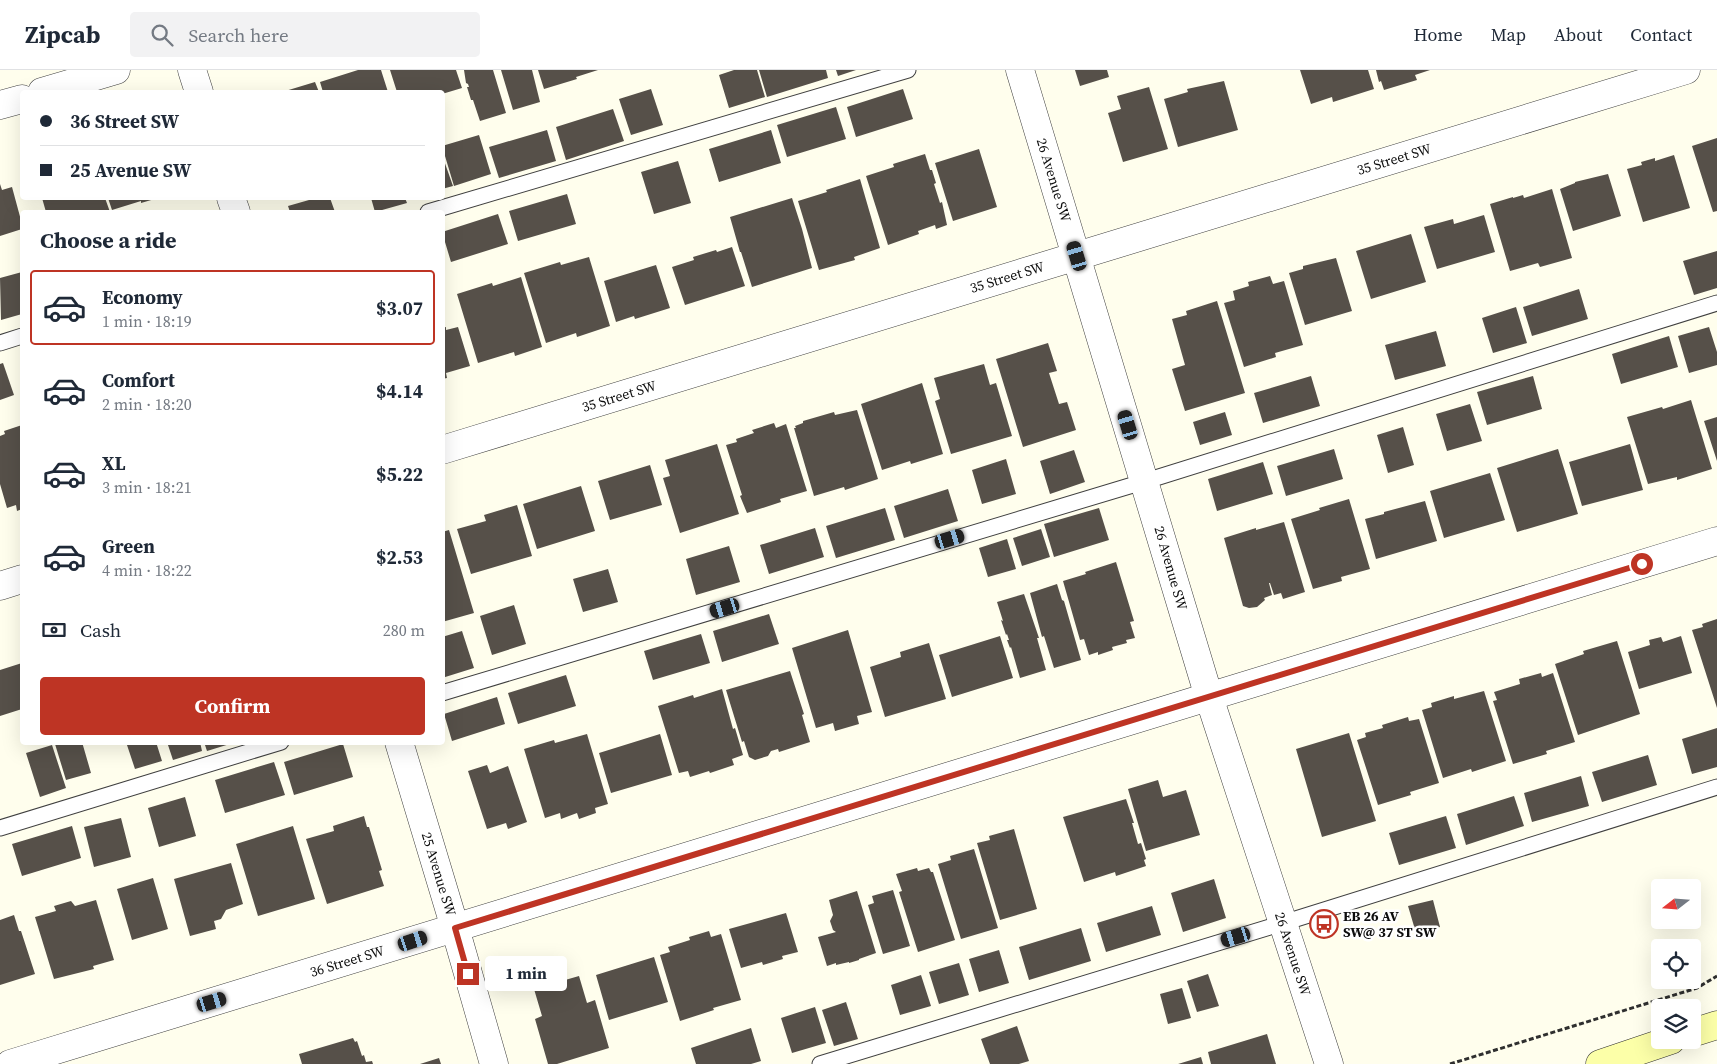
<!DOCTYPE html>
<meta charset="utf-8">
<style>
:root{--surface:#fff;--page:#f2f2f3;--text:#1f2937;--muted:#747a83;--line:#e0e1e3;--accent:#be3424}
body{margin:0;font-family:"Source Serif 4",serif;background:var(--page);color:var(--text);height:100vh;display:flex;flex-direction:column;font-size:19px;white-space:nowrap}
*{box-sizing:border-box;margin:0}
p{font-size:16px;color:var(--muted)}
.icon{flex:none;width:28px;height:28px;fill:none;stroke:currentColor;stroke-width:2;stroke-linecap:round;stroke-linejoin:round}
.map{position:relative;flex:1;overflow:hidden}
.side{position:absolute;left:20px;top:140px;width:425px;height:535px;display:flex;flex-direction:column;background:var(--surface);border-radius:5px;box-shadow:0 5px 20px #0002}
.side>*{flex:none}
.top-card{position:absolute;left:20px;top:20px;width:425px;height:110px;border-radius:5px;box-shadow:0 5px 20px #0002;display:grid;align-content:center;height:110px;padding:0 20px;background:var(--surface)}
.needle{width:32px;rotate:253deg}
.buttons{position:absolute;left:1651px;top:809px;display:grid;gap:10px}
.buttons a{display:grid;place-items:center;width:50px;height:50px;border-radius:5px;background:var(--surface);box-shadow:0 5px 20px #0002;font-size:25px}
.end{position:absolute;width:22px;height:22px;margin:-11px;border:6px solid #be3424;background:#fff;box-shadow:0 0 0 2px #fff}
.from{border-radius:50%}
.bubble{position:absolute;height:35px;border-radius:5px;background:var(--surface);box-shadow:0 5px 20px #0002;font-size:16px;font-weight:700;line-height:35px;text-align:center}
.car{position:absolute;width:15px;height:30px;margin:-15px -8px;border-radius:6px;box-shadow:0 0 4px 1px #0007;background:linear-gradient(#222 24%,#8ab4d8 0 40%,#222 0 76%,#8ab4d8 0 86%,#222 0)}
.top-card b{display:flex;align-items:center;gap:18px;height:48px;font-size:19px}
.top-card b+b{border-top:1px solid var(--line)}
.top-card i{width:12px;height:12px;background:var(--text)}
ul{padding:0;list-style:none}
li{display:flex;align-items:center;gap:15px;height:75px;margin:0 10px 8px;padding:0 10px;border:2px solid transparent;border-radius:5px}
li div{flex:1}
li b{display:block;font-size:19px}
li em{font-style:normal;font-weight:700}
li.on{border-color:var(--accent)}
li>.icon{width:45px;height:45px;stroke-width:1.5}
h2{padding:0 20px;font-size:22px;line-height:60px}
.pay{display:flex;align-items:center;gap:12px;height:55px;padding:0 20px;font-size:19px}
.pay p{margin-inline-start:auto}
.action{display:flex;gap:10px;margin-top:auto;padding:10px 20px}
.action a{flex:1;height:58px;border-radius:5px;background:var(--accent);color:#fff;font-size:20px;font-weight:700;line-height:58px;text-align:center}
header{display:flex;align-items:center;gap:30px;box-sizing:border-box;height:70px;padding:0 25px;background:var(--surface);border-bottom:1px solid var(--line)}
header strong{font-size:24px}
nav{display:flex;gap:28px;margin-inline-start:auto;font-size:18px}
.search{width:350px;height:45px;background:var(--page);display:flex;align-items:center;gap:12px;box-sizing:border-box;padding:0 18px;border-radius:5px;color:var(--muted);font-size:19px}
.map>svg:first-child{display:block}
.building{fill:#565049}
.lines{fill:none;stroke-linecap:round;stroke-linejoin:round}
.service-casing{stroke:#404040;stroke-width:17}
.minor-casing{stroke:#404040;stroke-width:29}
.tertiary-casing{stroke:#404040;stroke-width:29}
.secondary-casing{stroke:#2f2f2f;stroke-width:29}
.path{stroke:#2f2f2f;stroke-width:3;stroke-dasharray:5 2.5;stroke-linecap:butt}
.service{stroke:#fff;stroke-width:15}
.minor{stroke:#fff;stroke-width:28}
.tertiary{stroke:#fff;stroke-width:28}
.secondary{stroke:#fcffa8;stroke-width:28}
.route{stroke:#be3424;stroke-width:6}
.labels{text-anchor:middle;dominant-baseline:central;stroke-width:5;stroke-linejoin:round;paint-order:stroke}
.street-label{font-size:14px;fill:#0d0d0d;stroke:#fff}
.poi-label{font-size:14px;font-weight:bold;fill:#0d0d0d;stroke:#fff;text-anchor:start}
</style>
<header>
<strong>Zipcab</strong>
<div class="search"><svg class="icon" aria-label="search" viewBox="0 0 24 24"><circle cx="10" cy="10" r="6"/><path d="M15 15l6 6"/></svg>Search here</div>
<nav><a>Home</a><a>Map</a><a>About</a><a>Contact</a></nav>
</header>
<div class="map">
<svg width="1717" height="994" viewBox="0 0 1717 994">
<rect width="100%" height="100%" fill="#fffeed"/>
<!-- building -->
<path class="building" d="M358,0H381L388,22H323L320,12Z
M390,0H456L462,18L442,24L397,22Z
M464,0H493L506,43L480,51L473,30H471L467,17H469L468,14L466,13Z
M501,0H532L540,32L513,40Z
M538,0H598L576,7L577,9L544,19Z
M734,0H757L765,27L729,38L719,5Z
M759,0H826L828,8L767,27Z
M836,0H856L838,6Z
M1075,0H1107L1109,7L1080,16Z
M1300,0H1368L1374,19L1333,32L1332,27L1311,34Z
M1376,0H1430L1415,5L1417,10L1384,20L1381,11L1379,12Z
M1224,11L1238,60L1178,77L1164,29L1188,22L1187,19Z
M315,12L319,22H282Z
M1149,17L1168,79L1123,92L1108,43L1121,39L1117,26Z
M651,19L663,55L631,65L619,29Z
M903,19L913,49L856,67L847,37Z
M836,37L846,69L787,87L777,55Z
M613,39L624,71L566,90L556,57Z
M547,60L556,91L499,108L489,77Z
M771,60L781,93L719,112L709,79Z
M479,65L491,104L454,116L442,76Z
M1717,68V141L1713,142L1692,76Z
M979,79L997,137L953,151L935,93Z
M925,84L930,100H932L936,113L934,114L940,133L942,132L947,155L936,159L935,155L918,161L919,164L888,175L866,106L894,97L893,94Z
M442,85L453,116L442,119Z
M1674,85L1690,138L1643,152L1627,99L1642,95L1641,92L1655,88V91Z
M678,91L691,133L654,144L641,102Z
M1608,104L1621,146L1573,161L1560,119L1575,113V112Z
M860,109L880,178L854,187L855,190L819,200L798,131L827,122L826,120Z
M0,114L2,120L12,117L22,154V159L0,166Z
M1552,119L1572,188L1540,197L1538,193L1510,201L1490,134L1513,127V128L1523,125L1524,128Z
M567,124L576,154L518,171L509,141Z
M42,128H105L110,142H46Z
M108,128H158L141,133V131L112,140Z
M316,128H330L335,142H290L288,136Z
M371,128H405L407,133L375,142Z
M792,128L802,159L812,198L752,217L741,182H740L730,147Z
M498,144L508,174L451,192L442,162Z
M1484,145L1495,182L1437,199L1424,157L1453,149L1454,154Z
M1411,164L1426,212L1371,229L1356,181Z
M732,177L745,216L685,235L672,197L694,190L693,187L716,180L717,182Z
M1717,181V218L1694,225L1683,191Z
M589,187L610,256L577,267L576,263L546,273L524,203L560,192L561,195Z
M1336,188L1352,241L1305,255L1289,203L1303,199V196Z
M656,195L670,238L635,249L634,246L616,252L604,211Z
M22,202V244L1,250L0,208Z
M1270,206L1273,214L1284,211L1303,275L1275,283L1276,287L1244,297L1224,233L1235,230L1233,221L1249,216L1248,212Z
M521,207L542,277L515,286L514,282L478,293L457,224L492,213L493,216Z
M1579,219L1588,249L1532,266L1523,237Z
M1217,231L1245,323L1185,341L1172,299L1185,295L1172,249L1187,245L1186,241Z
M1516,237L1527,273L1493,283L1482,248Z
M446,257V260L458,257L470,296L446,303L447,308L442,309V258Z
M1709,257L1717,282V295L1689,303L1678,266Z
M1436,261L1446,296L1395,310L1385,275Z
M1669,266L1678,297L1621,314L1612,284Z
M1048,273L1057,301L1049,303L1059,334L1067,332L1076,360L1023,377L996,289Z
M3,293L14,325L0,330V294Z
M984,294L990,315L996,313L1012,366L951,384L935,331L940,329L934,308Z
M1311,306L1320,336L1263,353L1254,323Z
M1533,306L1542,339L1487,355L1477,322Z
M922,313L943,384L911,394L910,391L882,400L861,334Z
M1691,330L1712,399L1677,410V407L1648,414L1627,347L1662,337L1663,339Z
M1470,334L1482,371L1447,381L1436,344Z
M857,340L878,409L845,420L844,417L814,426L794,358H796L795,356L803,353V351L834,342L835,345Z
M1225,342L1232,365L1200,375L1193,352Z
M1717,347V391L1704,351Z
M774,353L776,358L786,354L807,421L780,429L781,432L747,443L740,426L742,425L726,375L737,372L736,369L754,363L752,360Z
M22,355V439L17,441L16,435L7,438L0,414V366L5,364L4,361Z
M1403,357L1414,395L1388,403L1377,365Z
M717,374L739,444L680,463L663,408L670,406L665,390Z
M1630,374L1643,420L1582,436L1569,392Z
M1334,379L1343,409L1286,426L1277,396Z
M1558,379L1578,444L1517,462L1497,398Z
M1074,380L1085,412L1050,424L1040,391Z
M1006,389L1016,424L982,434L972,400Z
M1263,392L1273,424L1217,441L1208,409Z
M650,395L662,435L610,450L598,411Z
M1490,403L1505,450L1444,468L1430,421Z
M581,416L595,461L537,479L523,434Z
M948,419L958,451L904,468L894,436Z
M1349,429L1370,499L1341,507L1342,511L1313,519L1291,449L1320,440L1319,438Z
M1425,431L1437,471L1376,489L1365,449L1384,444V442Z
M517,435L532,486L471,504L457,459L486,451L484,445Z
M885,438L895,470L836,488L826,456Z
M1099,438L1109,470L1054,487L1044,454Z
M1284,452L1305,522L1283,529L1281,523L1274,525L1270,513H1269L1272,525L1264,528L1265,530L1257,537L1249,538L1243,536L1224,468L1256,458V460Z
M815,458L824,487L769,504L760,475Z
M1041,459L1050,487L1022,496L1013,468Z
M449,460L474,543L442,552V462Z
M1007,469L1016,499L988,507L979,478Z
M729,476L740,512L696,525L686,489Z
M1116,492L1134,551L1130,552L1135,568L1126,570L1127,573L1112,577L1113,580L1098,585V582L1089,585L1084,569L1080,570L1063,511L1086,504L1085,502Z
M608,499L618,532L583,542L573,509Z
M1057,514L1062,530L1064,531L1081,590L1054,598L1044,566L1042,567L1030,523Z
M1024,524L1039,568H1037L1046,600L1020,608L1011,577L1010,578L1007,570H1009L1007,564L1006,565L1001,550L1003,551L997,532Z
M514,535L526,574L492,585L480,546Z
M769,544L779,574L722,592L713,561Z
M1717,549V638L1692,560L1703,557L1702,554Z
M848,560L872,642L857,646L859,654L835,661L833,653L816,658L792,578Z
M462,561L474,598L442,608V567Z
M701,564L710,593L653,610L644,581Z
M1000,566L1013,608L952,627L939,585Z
M1681,566L1692,603L1639,619L1628,582L1650,575L1649,570L1661,567L1663,572Z
M1617,571L1640,644L1578,665L1555,594L1584,584L1583,581Z
M929,573L946,629L885,647L870,597L901,587L900,582Z
M22,593V639L0,646V600Z
M790,601L804,644L802,645L810,672L779,682L778,679L771,681L768,686L755,690L749,687L744,671L742,672L726,620Z
M1541,603L1542,607L1553,603L1575,672L1546,681L1547,684L1513,694L1493,631L1497,630L1494,622L1520,614L1519,609Z
M566,605L576,636L518,654L508,623Z
M722,619L733,659L735,658L743,685L732,689L734,695L710,703L709,701L690,707L688,701L679,703L658,636L693,625L694,628Z
M1484,621L1506,691L1472,702L1471,699L1443,708L1422,640L1432,637L1431,633L1454,626V629Z
M497,627L505,654L452,671L444,644Z
M1408,647L1409,651L1419,649L1439,713L1410,722L1411,725L1378,735L1357,670L1366,667L1365,663L1383,658L1382,655Z
M1717,658V697L1692,704L1682,669Z
M1349,663L1376,751L1322,767L1296,679Z
M587,664L608,734L595,738L596,743L579,749L577,743L561,749L560,743L545,748L524,679L554,670L555,673Z
M660,664L672,705L611,723L599,683Z
M60,672H82L91,703L66,710L55,674Z
M126,672H156L162,691L135,699Z
M167,672H200L202,681L173,690Z
M204,672H233V673L207,681Z
M343,674L353,707L294,725L284,692Z
M52,675L66,718L40,727L26,683Z
M1648,685L1657,715L1602,732L1592,702Z
M274,692L285,725L225,743L215,710Z
M487,695L490,703L508,696L527,752L508,759L506,753L487,759L468,701Z
M1581,706L1589,736L1532,752L1524,723Z
M1158,710L1163,727L1186,720L1200,765L1146,781L1128,719Z
M1514,726L1524,756L1466,775L1457,744Z
M185,727L196,766L159,777L148,738Z
M1126,729L1134,753H1132L1138,774L1141,773L1146,789L1144,790L1146,796L1116,806L1115,802L1084,812L1063,747Z
M364,746L367,757H369L382,800L379,801L384,816L327,834L306,769L334,761L333,756Z
M1446,746L1456,778L1399,795L1389,763Z
M121,748L131,787L94,797L84,757Z
M72,756L81,788L22,806L12,774Z
M293,756L315,829L258,846L236,774Z
M1014,759L1037,839L1000,850L977,773L990,770L989,766Z
M974,779L998,858L961,869L938,794L951,790L950,786Z
M231,793L243,834L226,840L221,849L214,851L216,859L190,866L174,809Z
M917,798L918,801L929,798L931,802H933L955,870L918,882L899,822L902,821L896,804Z
M153,808L168,859L132,870L117,819Z
M1214,809L1226,848L1183,862L1171,823Z
M893,820L910,876L883,884L868,835L874,833L872,826Z
M857,821L876,883L859,889V890L849,893V892L836,895V893L827,896L818,867L836,862L833,860L830,851L833,845L829,830Z
M96,830L114,890L93,896L94,899L54,909L35,847L56,841L54,836L71,831L75,836Z
M1433,830L1440,857L1416,863L1408,836Z
M1152,836L1161,865L1106,882L1097,853Z
M786,843L798,882L782,886L783,889L763,895L762,892L741,898L729,859Z
M14,845L19,861H21L35,904L0,915V850Z
M1081,858L1091,891L1029,910L1019,877Z
M709,861L711,867L721,864L741,930L713,938L714,940L680,951L660,885L670,882L668,877L690,870L689,867Z
M999,880L1009,913L979,922L969,889Z
M654,887L668,932L609,950L596,905Z
M959,893L969,925L939,934L929,902Z
M1208,904L1219,936L1197,942L1187,911Z
M921,905L931,936L900,945L891,915Z
M579,906L587,933L595,930L609,978L557,994H548L535,949L542,946L534,919Z
M1182,918L1191,948L1168,954L1160,924Z
M846,932L858,969L834,976L822,940Z
M815,937L826,973L792,983L781,948Z
M1017,956L1029,991L1019,994H990L981,969Z
M751,958L761,991L751,994H696L691,978Z
M1267,964L1276,994H1211L1208,982Z
M353,968L355,972L357,971L362,986L364,985L366,992L372,991L373,994H302L299,984Z
M1201,987L1203,994H1178Z
M439,988L441,994H420Z"/>
<g class="lines">
<defs>
<path id="service" d="M428,142L908,0
M0,273L22,266
M442,623L1146,411L1717,233
M0,758L281,672
M820,994L1283,853L1717,717"/>
<path id="minor" d="M192,0L199,22
M42,22L116,0
M0,35L22,29
M231,128L236,142
M442,380L1686,0
M0,516L22,509
M399,672L455,858L494,994
M10,994L1717,471"/>
<path id="tertiary" d="M1020,0L1209,627L1329,994"/>
<path id="secondary" d="M1692,963L1717,955
M1600,994L1671,970"/>
</defs>
<!-- service casing -->
<use href="#service" class="service-casing"/>
<!-- minor casing -->
<use href="#minor" class="minor-casing"/>
<!-- tertiary casing -->
<use href="#tertiary" class="tertiary-casing"/>
<!-- secondary casing -->
<use href="#secondary" class="secondary-casing"/>
<!-- path -->
<path class="path" d="M1450,994L1697,918L1717,906"/>
<!-- service -->
<use href="#service" class="service"/>
<!-- minor -->
<use href="#minor" class="minor"/>
<!-- tertiary -->
<use href="#tertiary" class="tertiary"/>
<!-- secondary -->
<use href="#secondary" class="secondary"/>
</g>
<g class="lines">
<!-- route -->
<path class="route" d="M468,904L455,858L1642,494"/>
</g>
<!-- icons -->
<defs>
<symbol id="bus-ring" viewBox="-11 -11 22 22"><circle r="9.5" fill="#fff" stroke="#be3424" stroke-width="1.5"/><path d="M-5-6H5V4H4V6H2V4H-2V6H-4V4H-5ZM-3.5-4V0h7V-4ZM-3.5 1.2v1.5H-2V1.2ZM2 1.2v1.5H3.5V1.2Z" fill="#be3424"/></symbol>
</defs>
<g fill-rule="evenodd">
<use href="#bus-ring" x="1308" y="838" width="32" height="32"/>
</g>
<g class="labels">
<!-- street labels -->
<g class="street-label">
<text transform="translate(1394 89) rotate(-17)">35 Street SW</text>
<text transform="translate(1054 110) rotate(73)">26 Avenue SW</text>
<text transform="translate(1007 207) rotate(-17)">35 Street SW</text>
<text transform="translate(619 326) rotate(-17)">35 Street SW</text>
<text transform="translate(1171 498) rotate(74)">26 Avenue SW</text>
<text transform="translate(439 804) rotate(73)">25 Avenue SW</text>
<text transform="translate(1293 884) rotate(72)">26 Avenue SW</text>
<text transform="translate(347 891) rotate(-17)">36 Street SW</text>
</g>
<!-- poi labels -->
<g class="poi-label">
<text x="1343" y="846">EB 26 AV<tspan x="1343" dy="16">SW@ 37 ST SW</tspan></text>
</g>
</g>
</svg>
<div class="buttons">
<a><svg class="needle" viewBox="-14 -14 28 28"><path d="M0-13l5 13h-10z" fill="#e53935"/><path d="M0 13l5-13h-10z" fill="#747a83"/></svg></a>
<a><svg class="icon" aria-label="locate" viewBox="0 0 24 24"><circle cx="12" cy="12" r="6"/><path d="M12 2v4M12 18v4M2 12h4M18 12h4"/></svg></a>
<a><svg class="icon" aria-label="layers" viewBox="0 0 24 24"><path d="M12 4l9 5-9 5-9-5zM3 14l9 5 9-5"/></svg></a>
</div>
<i class="end from" style="left:1642px;top:494px"></i>
<i class="end" style="left:468px;top:904px"></i>
<div class="bubble" style="left:485px;top:886px;width:82px">1 min</div>
<i class="car" style="left:1077px;top:186px;rotate:343deg"></i>
<i class="car" style="left:1128px;top:355px;rotate:343deg"></i>
<i class="car" style="left:950px;top:469px;rotate:73deg"></i>
<i class="car" style="left:725px;top:538px;rotate:253deg"></i>
<i class="car" style="left:1236px;top:867px;rotate:253deg"></i>
<i class="car" style="left:413px;top:871px;rotate:72deg"></i>
<i class="car" style="left:212px;top:932px;rotate:73deg"></i>
<div class="top-card">
<b><i class="from"></i>36 Street SW</b>
<b><i></i>25 Avenue SW</b>
</div>
<section class="side">
<h2>Choose a ride</h2>
<ul>
<li class="on"><svg class="icon" aria-label="car" viewBox="0 0 24 24"><path d="M5 17H2v-5l4-1 3-4h7l3 4 3 1v5h-3M9 17h6M6 11h13"/><circle cx="7" cy="17" r="2"/><circle cx="17" cy="17" r="2"/></svg><div><b>Economy</b><p>1 min · 18:19</p></div><em>$3.07</em></li>
<li><svg class="icon" aria-label="car" viewBox="0 0 24 24"><path d="M5 17H2v-5l4-1 3-4h7l3 4 3 1v5h-3M9 17h6M6 11h13"/><circle cx="7" cy="17" r="2"/><circle cx="17" cy="17" r="2"/></svg><div><b>Comfort</b><p>2 min · 18:20</p></div><em>$4.14</em></li>
<li><svg class="icon" aria-label="car" viewBox="0 0 24 24"><path d="M5 17H2v-5l4-1 3-4h7l3 4 3 1v5h-3M9 17h6M6 11h13"/><circle cx="7" cy="17" r="2"/><circle cx="17" cy="17" r="2"/></svg><div><b>XL</b><p>3 min · 18:21</p></div><em>$5.22</em></li>
<li><svg class="icon" aria-label="car" viewBox="0 0 24 24"><path d="M5 17H2v-5l4-1 3-4h7l3 4 3 1v5h-3M9 17h6M6 11h13"/><circle cx="7" cy="17" r="2"/><circle cx="17" cy="17" r="2"/></svg><div><b>Green</b><p>4 min · 18:22</p></div><em>$2.53</em></li>
</ul>
<div class="pay"><svg class="icon" aria-label="cash" viewBox="0 0 24 24"><path d="M3 7h18v10H3z"/><circle cx="12" cy="12" r="2"/></svg>Cash<p>280 m</p></div>
<div class="action"><a>Confirm</a></div>
</section>
</div>
